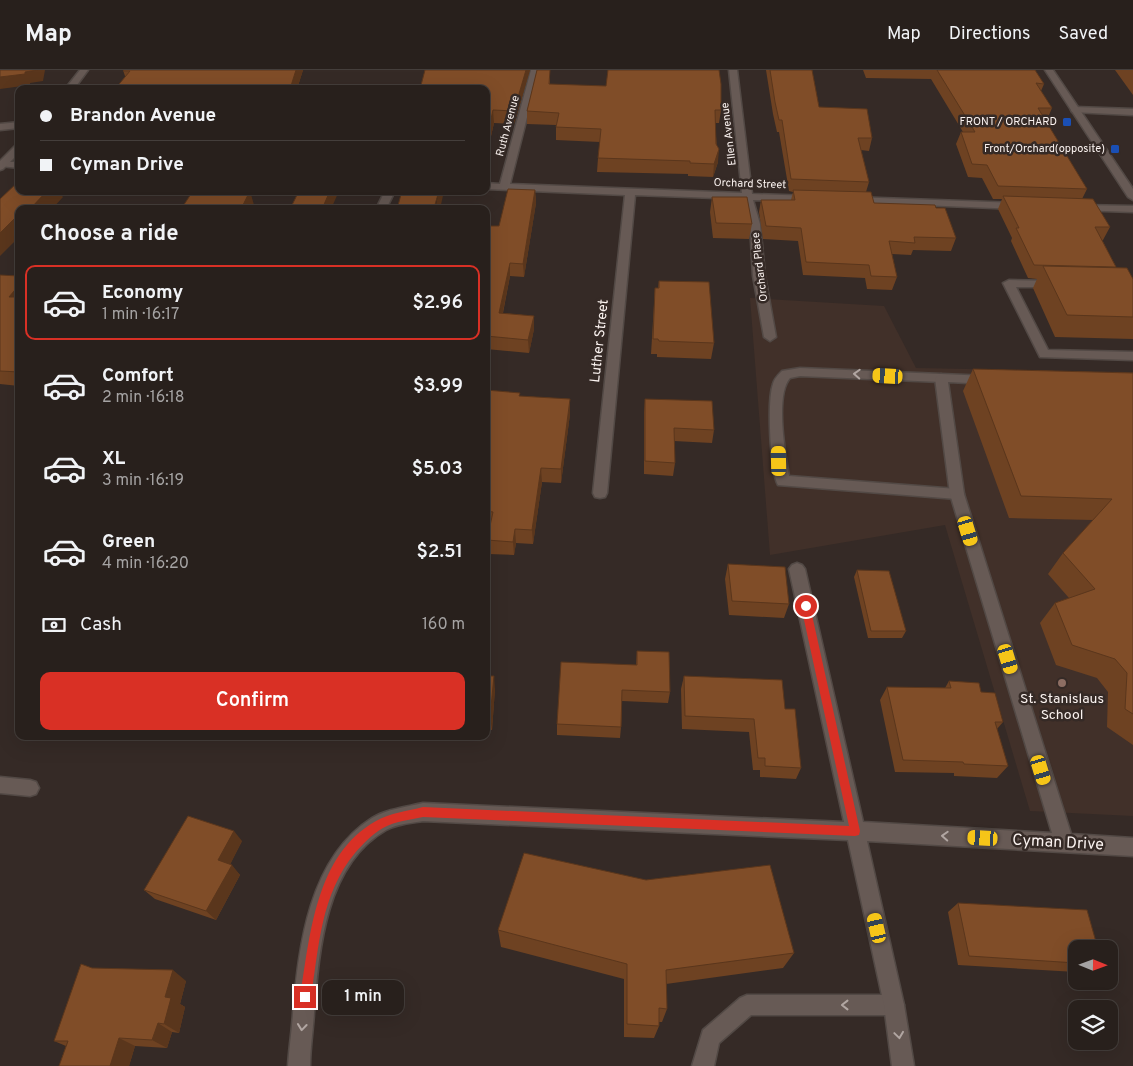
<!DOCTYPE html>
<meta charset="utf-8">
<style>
:root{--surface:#28201c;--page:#342d29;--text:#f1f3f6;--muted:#a5a3a3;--line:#443e3b;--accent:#d93025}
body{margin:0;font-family:Overpass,sans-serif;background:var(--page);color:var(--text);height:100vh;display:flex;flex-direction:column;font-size:19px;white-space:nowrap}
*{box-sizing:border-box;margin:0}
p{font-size:16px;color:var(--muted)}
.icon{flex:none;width:28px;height:28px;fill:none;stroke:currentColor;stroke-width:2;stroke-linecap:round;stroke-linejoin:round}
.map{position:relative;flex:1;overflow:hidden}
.side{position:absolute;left:15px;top:135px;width:475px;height:535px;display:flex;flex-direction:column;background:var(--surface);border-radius:10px;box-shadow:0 5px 20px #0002,0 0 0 1px var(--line)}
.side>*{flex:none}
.guide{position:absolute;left:15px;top:15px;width:475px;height:110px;border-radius:10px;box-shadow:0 5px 20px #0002,0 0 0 1px var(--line);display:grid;align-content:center;height:110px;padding:0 25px;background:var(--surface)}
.needle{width:32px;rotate:91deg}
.buttons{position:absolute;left:1068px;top:870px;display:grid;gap:10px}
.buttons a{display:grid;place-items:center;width:50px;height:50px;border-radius:10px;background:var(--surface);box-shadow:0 5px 20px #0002,0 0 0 1px var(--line);font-size:25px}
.end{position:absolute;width:22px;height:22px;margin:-11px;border:6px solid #d93025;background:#fff;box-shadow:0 0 0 2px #fff}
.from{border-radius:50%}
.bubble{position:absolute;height:35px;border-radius:10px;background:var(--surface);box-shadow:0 5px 20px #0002,0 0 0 1px var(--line);font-size:16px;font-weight:600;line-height:35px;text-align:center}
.car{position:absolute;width:15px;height:30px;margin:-15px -8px;border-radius:6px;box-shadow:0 0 4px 1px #0007;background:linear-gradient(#f5c518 24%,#345 0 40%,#f5c518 0 76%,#345 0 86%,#f5c518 0)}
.guide b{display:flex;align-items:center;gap:18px;height:48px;font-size:19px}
.guide b+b{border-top:1px solid var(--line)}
.guide i{width:12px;height:12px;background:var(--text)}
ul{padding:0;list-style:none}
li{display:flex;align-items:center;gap:15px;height:75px;margin:0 10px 8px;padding:0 15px;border:2px solid transparent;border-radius:10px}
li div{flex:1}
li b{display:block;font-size:19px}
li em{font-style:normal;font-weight:600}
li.selected{border-color:var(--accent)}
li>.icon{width:45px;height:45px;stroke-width:1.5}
h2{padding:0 25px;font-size:22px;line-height:60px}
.pay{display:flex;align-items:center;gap:12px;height:55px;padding:0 25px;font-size:19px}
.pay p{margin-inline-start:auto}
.button{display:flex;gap:10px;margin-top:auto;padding:10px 25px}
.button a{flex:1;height:58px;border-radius:10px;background:var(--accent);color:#fff;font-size:20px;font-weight:600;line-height:58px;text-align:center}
header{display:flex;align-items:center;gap:30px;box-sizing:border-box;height:70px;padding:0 25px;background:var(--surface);border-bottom:1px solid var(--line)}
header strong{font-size:24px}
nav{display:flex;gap:28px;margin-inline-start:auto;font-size:18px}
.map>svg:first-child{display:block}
.built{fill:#413029}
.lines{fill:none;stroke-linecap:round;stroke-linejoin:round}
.lane-casing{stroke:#524945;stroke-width:3}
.street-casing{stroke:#524945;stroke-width:3}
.secondary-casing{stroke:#524945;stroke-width:3}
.lane{fill:#675a55;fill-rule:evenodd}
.street{fill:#675a55;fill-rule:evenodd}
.secondary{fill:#675a55;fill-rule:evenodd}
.wall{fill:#6e4222}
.shaded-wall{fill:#5a361c}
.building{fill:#804d28;stroke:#5a361c}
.oneway{stroke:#b1a6a2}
.route{fill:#d93025}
.transit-dot{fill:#1a4fb4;stroke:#352a26;stroke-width:2}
.education-dot{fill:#8d6e63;stroke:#352a26;stroke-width:2}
.labels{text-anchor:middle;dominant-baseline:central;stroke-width:5;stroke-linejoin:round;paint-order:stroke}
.far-poi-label{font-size:11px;fill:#fbf3f0;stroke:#352a26;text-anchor:end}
.far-street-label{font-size:11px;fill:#fbf3f0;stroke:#352a26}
.street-label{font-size:14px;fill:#fbf3f0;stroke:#352a26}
.poi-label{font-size:14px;fill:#fbf3f0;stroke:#352a26}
.near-street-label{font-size:16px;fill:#fbf3f0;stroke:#352a26}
</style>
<header>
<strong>Map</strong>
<nav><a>Map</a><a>Directions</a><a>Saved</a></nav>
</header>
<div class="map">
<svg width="1133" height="996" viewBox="0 0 1133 996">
<rect width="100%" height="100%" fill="#352a26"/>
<!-- built -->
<path class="built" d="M750,228L884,236L916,298L1133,302V746L1030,741L945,455L770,485Z"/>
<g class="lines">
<defs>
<path id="lane" d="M1075,37L1133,39V45L1072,42L1071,40Z
M1009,210L1054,211L1060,214L1054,217H1016L1048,280L1133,282V290L1040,287L1003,213Z
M800,298L941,304L947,308L941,312L800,306L790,308C775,325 785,384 789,406L957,419L962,420L964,424L962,428L957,429L778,415C770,400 767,330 773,314C774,309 778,305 782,301Z
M747,925H894L901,928L904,935L901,942L894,945H751L719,973L714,996H692L703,960L740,928Z"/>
<path id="street" d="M531,0H539L510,114L742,123L729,0H737L752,124L812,126L817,129L812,132L753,130L760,154L765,206L776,267L770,271L764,267L753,206L750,154L743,129L635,125L607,423L605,427L600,428L595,427L593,423L625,125L486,119V113L500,114Z
M19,52V58L0,60V54Z
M0,92H19V98L0,96Z
M385,121H395L386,139H376Z
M852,127L1019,133L1024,136L1019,139L848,132L847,130Z
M1080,135L1133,136V142L1076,140L1075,138Z
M941,304L989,306L995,310L989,314L948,312L964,424L1071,764L1133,768V786L867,771L904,935L914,996H892L884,935L848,770L423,751C411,753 397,754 386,760C325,795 319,880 314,943C313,961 310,978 310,996H288C289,978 292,961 293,943C299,875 309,788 372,748C387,739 406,737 423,733L844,752L789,499L792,495L797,493L802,495L805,499L863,752L1052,763L950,424L935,308Z
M0,707L30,710L36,712L39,718L36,724L30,726L0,723Z"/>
<path id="secondary" d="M80,0H88L74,19H65Z
M1045,0H1053L1133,119V130L1128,127Z
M19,74V83L3,99L0,100V91L16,75Z"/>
</defs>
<!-- lane casing -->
<use href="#lane" class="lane-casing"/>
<!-- street casing -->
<use href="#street" class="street-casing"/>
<!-- secondary casing -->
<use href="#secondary" class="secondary-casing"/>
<!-- lane -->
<use href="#lane" class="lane"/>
<!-- street -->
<use href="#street" class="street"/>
<!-- secondary -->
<use href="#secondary" class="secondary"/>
</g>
<!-- wall -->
<path class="wall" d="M123,0H303L297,19L125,6Z
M530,0L514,54L494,53L486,88V19Z
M537,0H550V14L721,40L719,53H715L718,92L713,107L688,106V104L597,102L598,88L600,72L556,70V55L527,54V41Z
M766,0H812L819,37L872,68L869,81L861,80L869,112L866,122L874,133L936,138L956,168L951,181L913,180L911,185L892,184L897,207L892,220L867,219L865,208L803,205L798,171L763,169L759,142L761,130H791L793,122L789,121L779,62H777L773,44Z
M863,0H1035L1044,14L1041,21L1052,38L1047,50H1045L1087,119L1082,129L1110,157L1103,170H1102L1116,197V198L1133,209V269L1055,267L1033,218L1037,209L1028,208L1011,171L1012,168L998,139L1002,129H993L982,108L968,107L956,74L961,62H963L931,9L866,8Z
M1115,0H1133V25Z
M535,120L536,133L524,207L510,206L503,243L534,246V259L529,283L486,279V161L499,156Z
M712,127L752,154L749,169L713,168L710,142Z
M0,205L19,206V316L0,314Z
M659,211L714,273L711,289L657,287V284H651L655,218H658Z
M973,299L1133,303V675L1107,657L1108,622L1097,608L1056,595L1040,553L1055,533L1069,528L1048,504L1063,483L1093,450L1009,448L963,321Z
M486,320L520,326L570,329V344L561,413L542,412L533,474L516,473L514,485L489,484L487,470L490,455H486Z
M645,329L714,360L712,373L674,371L675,393L673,406L644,404V342Z
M728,494L789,534L784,548L729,545L725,509Z
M857,500L906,561L902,568H868L854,507Z
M637,581L670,622L668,633L622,631L621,657L620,668L557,665V654L636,595Z
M486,606L495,619L492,660L486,659Z
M684,606L785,639L801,698L796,709L760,707V700H753L749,662L682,659L681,619Z
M949,611L981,622L1003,652L997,659L1008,696L997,708L954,706V703L895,702L880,630L887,617L945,618Z
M90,666H173L171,671Z
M242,771L230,794L240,805L216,850L155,829L144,820Z
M958,833L1076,879V902L958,895L948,842Z
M498,860L794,883L783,898L666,914L667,939L662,952H659V956L654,968L624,967V909L501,877Z
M92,898L186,911L180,934L185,937L179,963L172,962L167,978L135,976L129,996H59L66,976L54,971Z"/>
<!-- shaded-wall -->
<path class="shaded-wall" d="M38,0H45L43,11L30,13V15L0,19V7Z
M296,0H303L297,19H290Z
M526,0H530L514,54V41Z
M493,40L494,53L486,88V71Z
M719,79L718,92L713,107L714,94Z
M535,120L536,133L524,207L523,194Z
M47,121H65L61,125L63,127L52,139H30Z
M250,121L254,135L252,139H241Z
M330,121H339L331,139H322Z
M439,121H444L440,139H435Z
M17,146L19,150V167L0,186V163Z
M510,193V206L500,256L499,243Z
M19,215V239L9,227Z
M534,246V259L529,283L528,270Z
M570,329V344L561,413V399Z
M541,398L542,412L533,474L532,460Z
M515,459L516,473L514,485L513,472Z
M494,606L495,619L492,660L490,647Z
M168,666H173L171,671Z
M234,761L242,771L227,801L218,790Z
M232,795L240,805L216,850L206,841Z
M173,900L186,911L180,934L185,937L179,963L164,954L165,927Z
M158,953L172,962L167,978L152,970Z
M119,968L135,976L129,996H110Z"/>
<!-- building -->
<path class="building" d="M0,0H38L25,2V4L0,7Z
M124,0H296L290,19H115L130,1H123Z
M425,0H526L514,41L493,40L486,71V19H420Z
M537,0H550L549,14L606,16L608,0H719L721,14V40H715L716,74L719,79L714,94L690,93V91L598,88L601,59L556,57L559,43L527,41Z
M770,0H812L819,37L867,39L872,68H858L869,112L791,109L782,50H779L775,32Z
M937,0H1035L1044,14L1036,13L1052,38H1038L1087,119L998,116L987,95L972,94L961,62H975Z
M19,111V121H47L30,139H19V146H17L0,163V129Z
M508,119L535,120L523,194L510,193L499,243L534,246L528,270L486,266V161L487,156H499Z
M793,120L871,122L874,133L935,135L936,138H945L956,168L914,167L915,173L889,171L897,207L871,206L869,195L806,192L801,158L766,156L761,130H795Z
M193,121H250L241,139H181Z
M299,121H330L322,139H290Z
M402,121H439L434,138L397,139Z
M1003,126L1093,129L1110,157H1095L1116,197L1034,195L1016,158H1019Z
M712,127H747L752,154L716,153Z
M1043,196L1127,198L1133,209V247L1067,245Z
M0,205L19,206V215L9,227H19V302L0,301Z
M659,211L709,212L714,273L659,271L658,269H653L655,218H659Z
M973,299L1133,303V644L1125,639L1127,603L1115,589L1072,575L1055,533L1095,519L1063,483L1112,429L1021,426Z
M486,320L520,323L519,326L570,329L561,399L541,398L532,460L515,459L513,472L487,470L493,442L486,441Z
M645,329L712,331L714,360L674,358L675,393L645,391Z
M728,494L785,497L789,534L732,531Z
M857,500L889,501L906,561H871Z
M637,581L669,582L670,622L622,620L621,657L557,654L561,592L637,595Z
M486,606H494L490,647H486Z
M684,606L782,610L785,639H795L801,698L765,696V688H758L754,649L685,646Z
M949,611L979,613L981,622L995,623L1003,652H995L1008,696L964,694L963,692L903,690L887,617L951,618Z
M188,746L234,761L218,790L232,795L206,841L144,820Z
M524,783L646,810L770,795L794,883L666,900L667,939L659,938V956L627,954V894L498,860Z
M958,833L1087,840L1098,879H1076V893L969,886Z
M81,894L92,898L173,900L165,927L171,928L164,954L158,953L152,970L119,968L110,996H59L68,971H54Z"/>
<!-- one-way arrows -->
<defs><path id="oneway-chevron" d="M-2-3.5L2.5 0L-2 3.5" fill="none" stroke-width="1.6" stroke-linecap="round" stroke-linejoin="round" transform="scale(1.25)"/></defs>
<g class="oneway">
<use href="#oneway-chevron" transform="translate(857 304) rotate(-177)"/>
<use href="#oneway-chevron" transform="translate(945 766) rotate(-177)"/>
<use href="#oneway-chevron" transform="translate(845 935) rotate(180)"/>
<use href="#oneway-chevron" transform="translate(302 957) rotate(96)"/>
<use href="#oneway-chevron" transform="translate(899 965) rotate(82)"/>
</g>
<!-- route -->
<path class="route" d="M806,533L810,536L860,761L859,765L855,766L423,747C410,750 395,751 383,758C372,764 363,774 355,783C321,824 319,876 311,927L309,931L305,932L301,931L300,927C310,866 315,785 376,751C390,743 408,741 423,737L849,756L801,536Z"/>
<!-- markers -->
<g class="transit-dot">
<rect x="1062" y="47" width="10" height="10" rx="2.5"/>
<rect x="1110" y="74" width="10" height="10" rx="2.5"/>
</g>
<circle class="education-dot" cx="1062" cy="613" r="5"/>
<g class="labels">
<!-- far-poi labels -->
<g class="far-poi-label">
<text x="1057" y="52">FRONT / ORCHARD</text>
<text x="1105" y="79">Front/Orchard(opposite)</text>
</g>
<!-- far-street labels -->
<g class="far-street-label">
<text transform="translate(508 56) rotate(-75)">Ruth Avenue</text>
<text transform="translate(729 64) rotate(-97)">Ellen Avenue</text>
<text transform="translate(750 114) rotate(2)">Orchard Street</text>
<text transform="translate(760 197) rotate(-97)">Orchard Place</text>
</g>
<!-- street labels -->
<g class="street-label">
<text transform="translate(600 271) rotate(-84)">Luther Street</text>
</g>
<!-- poi labels -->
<g class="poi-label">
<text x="1062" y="629">St. Stanislaus<tspan x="1062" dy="16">School</tspan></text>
</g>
<!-- near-street labels -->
<g class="near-street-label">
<text transform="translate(1058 773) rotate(3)">Cyman Drive</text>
</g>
</g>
</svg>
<div class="buttons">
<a><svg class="needle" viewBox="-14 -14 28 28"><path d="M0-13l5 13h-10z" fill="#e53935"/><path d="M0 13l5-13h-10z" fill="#a5a3a3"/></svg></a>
<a><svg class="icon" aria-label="layers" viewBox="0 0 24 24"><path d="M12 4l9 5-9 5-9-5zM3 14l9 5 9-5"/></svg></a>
</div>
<i class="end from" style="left:806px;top:536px"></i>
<i class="end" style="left:305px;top:927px"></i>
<div class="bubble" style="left:322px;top:910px;width:82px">1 min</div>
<i class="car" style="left:888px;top:306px;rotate:273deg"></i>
<i class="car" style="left:779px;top:391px;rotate:359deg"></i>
<i class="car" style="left:968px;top:461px;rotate:163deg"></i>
<i class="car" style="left:1008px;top:589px;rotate:163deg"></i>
<i class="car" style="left:1041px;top:700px;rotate:163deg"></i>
<i class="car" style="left:983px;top:768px;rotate:273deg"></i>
<i class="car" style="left:877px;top:858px;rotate:347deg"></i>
<div class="guide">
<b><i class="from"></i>Brandon Avenue</b>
<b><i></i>Cyman Drive</b>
</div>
<section class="side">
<h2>Choose a ride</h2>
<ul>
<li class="selected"><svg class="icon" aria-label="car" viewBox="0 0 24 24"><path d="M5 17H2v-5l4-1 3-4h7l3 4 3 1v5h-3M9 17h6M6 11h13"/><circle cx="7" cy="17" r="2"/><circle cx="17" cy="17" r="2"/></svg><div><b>Economy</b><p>1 min · 16:17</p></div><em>$2.96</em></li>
<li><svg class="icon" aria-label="car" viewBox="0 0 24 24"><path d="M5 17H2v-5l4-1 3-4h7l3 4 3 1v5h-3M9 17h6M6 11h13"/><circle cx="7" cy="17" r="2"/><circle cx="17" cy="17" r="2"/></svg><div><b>Comfort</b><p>2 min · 16:18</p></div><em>$3.99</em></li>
<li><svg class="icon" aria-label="car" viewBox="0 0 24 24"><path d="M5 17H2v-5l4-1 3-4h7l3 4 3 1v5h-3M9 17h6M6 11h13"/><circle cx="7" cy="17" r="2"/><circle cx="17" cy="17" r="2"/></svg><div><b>XL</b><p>3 min · 16:19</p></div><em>$5.03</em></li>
<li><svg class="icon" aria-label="car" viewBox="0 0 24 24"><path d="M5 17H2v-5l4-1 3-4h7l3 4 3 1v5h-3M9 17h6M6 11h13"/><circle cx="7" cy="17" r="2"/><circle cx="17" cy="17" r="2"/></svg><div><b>Green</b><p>4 min · 16:20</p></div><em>$2.51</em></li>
</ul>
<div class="pay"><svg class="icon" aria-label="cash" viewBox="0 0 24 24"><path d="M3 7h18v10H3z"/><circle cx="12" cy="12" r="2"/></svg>Cash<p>160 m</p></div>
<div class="button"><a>Confirm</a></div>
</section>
</div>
